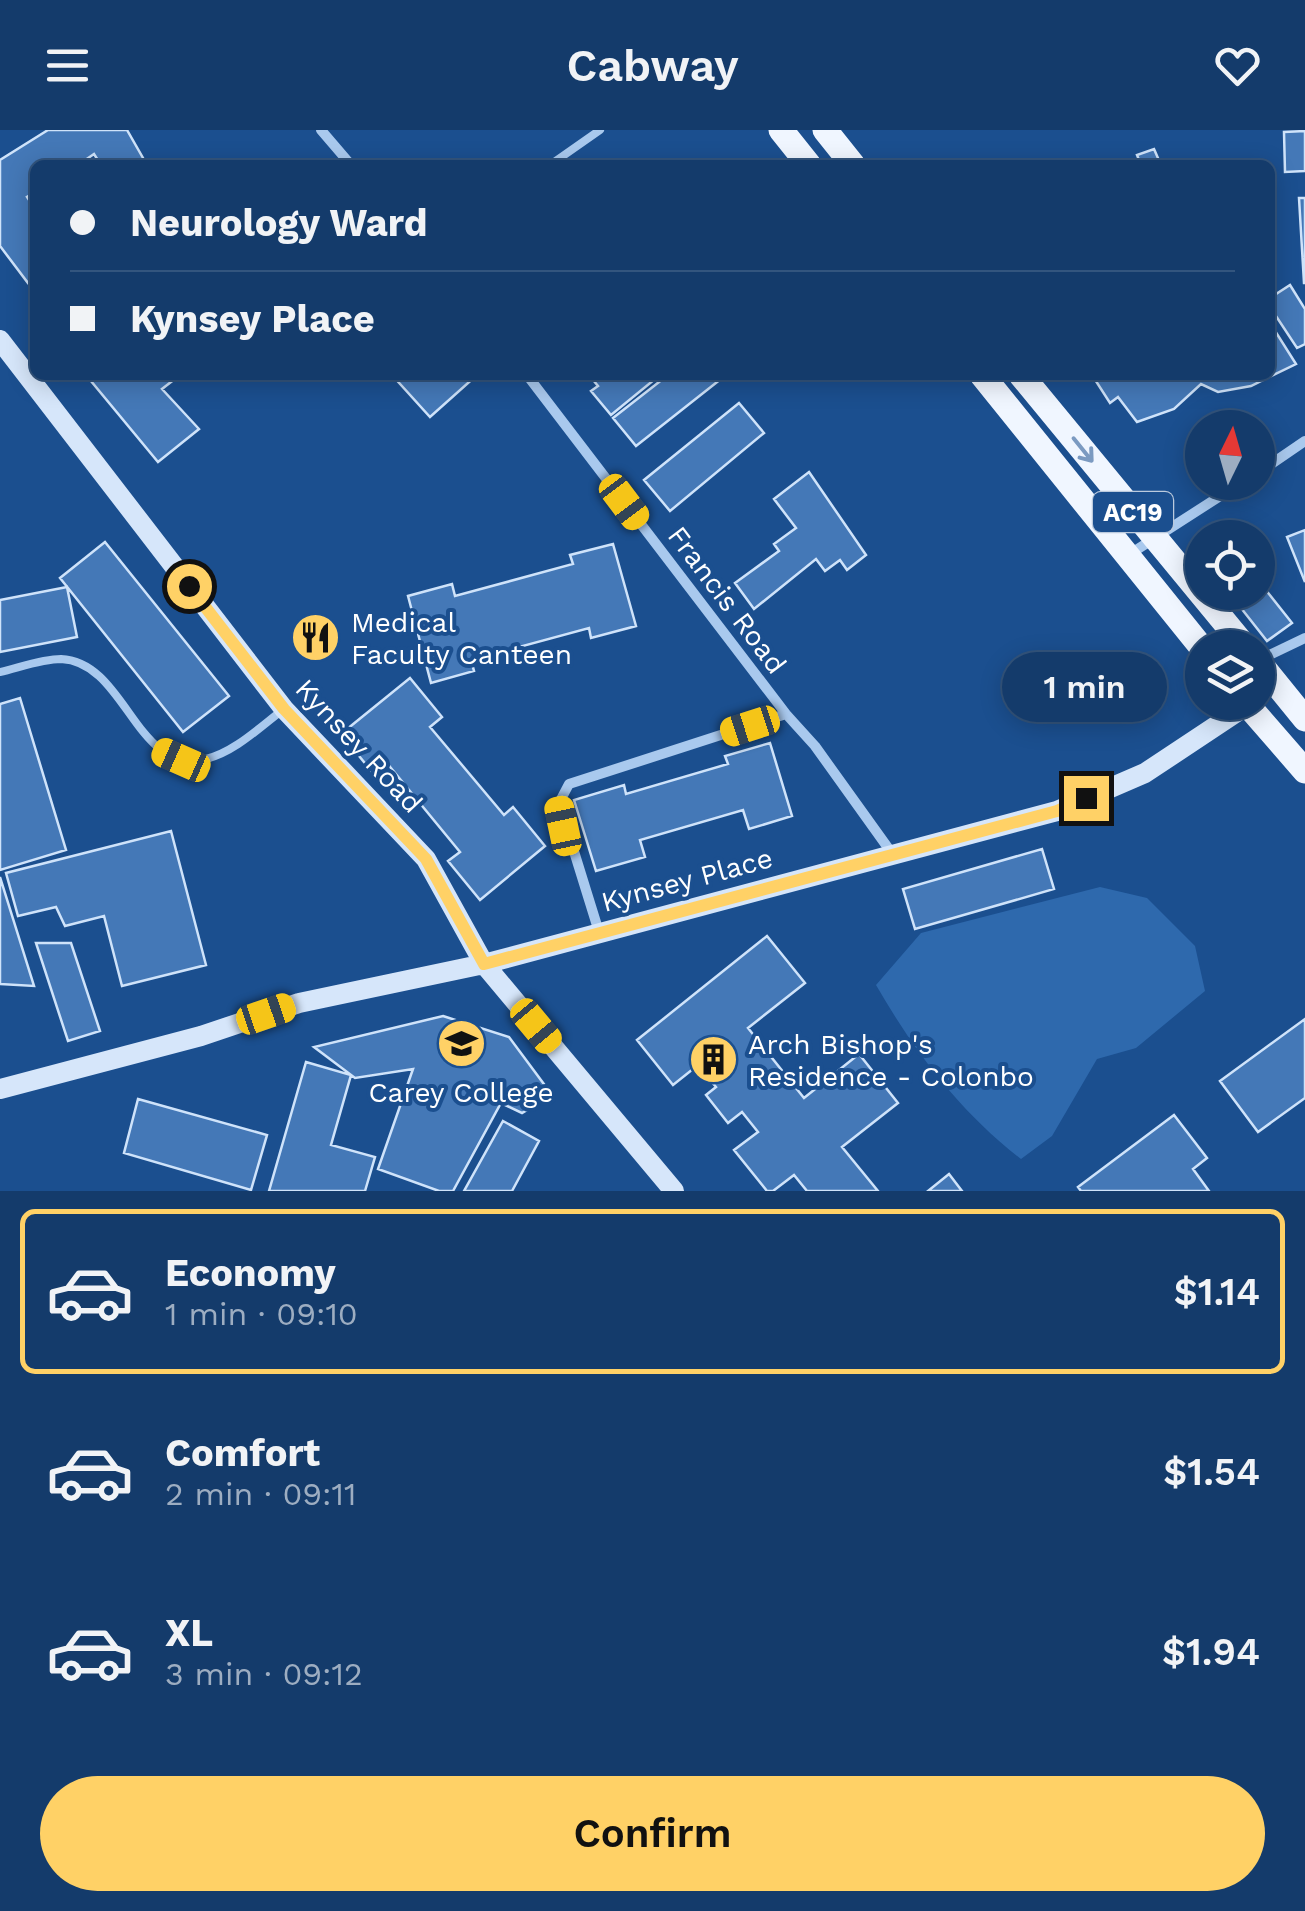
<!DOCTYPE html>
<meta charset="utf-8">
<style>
:root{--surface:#143b6b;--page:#214673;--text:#f1f3f6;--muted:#9dadc1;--line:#33557e;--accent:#ffd166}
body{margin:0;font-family:"Work Sans",sans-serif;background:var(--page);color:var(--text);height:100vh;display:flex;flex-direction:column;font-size:38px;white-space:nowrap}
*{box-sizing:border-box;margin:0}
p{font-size:32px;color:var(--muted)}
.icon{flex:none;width:55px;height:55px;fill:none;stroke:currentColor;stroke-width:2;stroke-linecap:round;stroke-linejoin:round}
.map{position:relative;height:1061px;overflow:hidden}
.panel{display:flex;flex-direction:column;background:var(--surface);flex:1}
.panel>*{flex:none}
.hud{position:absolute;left:30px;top:30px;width:1245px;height:220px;border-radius:15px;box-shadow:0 5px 25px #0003,0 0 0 2px var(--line);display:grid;align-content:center;height:220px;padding:0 40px;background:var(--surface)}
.needle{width:65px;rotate:5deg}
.fabs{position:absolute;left:1185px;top:280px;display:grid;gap:20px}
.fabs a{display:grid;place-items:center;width:90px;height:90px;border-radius:50%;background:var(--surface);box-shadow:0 5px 25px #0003,0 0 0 2px var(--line);font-size:50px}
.end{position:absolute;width:45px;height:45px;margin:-22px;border:12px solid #ffd166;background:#111;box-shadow:0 0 0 5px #111}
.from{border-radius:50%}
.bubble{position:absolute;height:70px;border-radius:35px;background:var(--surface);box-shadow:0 5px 25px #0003,0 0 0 2px var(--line);font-size:32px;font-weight:600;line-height:70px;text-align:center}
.car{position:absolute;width:30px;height:60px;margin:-30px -15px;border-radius:12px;box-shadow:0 0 8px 2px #0007;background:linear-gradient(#f5c518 24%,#345 0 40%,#f5c518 0 76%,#345 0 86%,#f5c518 0)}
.hud b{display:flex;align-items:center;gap:35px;height:95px;font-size:38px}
.hud b+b{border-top:2px solid var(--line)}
.hud i{width:25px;height:25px;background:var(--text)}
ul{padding:18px 0 0;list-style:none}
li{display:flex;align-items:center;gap:30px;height:165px;margin:0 20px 15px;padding:0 20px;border:5px solid transparent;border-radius:15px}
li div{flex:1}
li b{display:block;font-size:38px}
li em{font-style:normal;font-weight:600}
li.selected{border-color:var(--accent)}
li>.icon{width:90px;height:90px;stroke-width:1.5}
.action{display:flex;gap:20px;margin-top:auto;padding:20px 40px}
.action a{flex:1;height:115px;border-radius:60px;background:var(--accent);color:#111;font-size:40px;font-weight:600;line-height:115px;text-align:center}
header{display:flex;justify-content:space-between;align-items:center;height:130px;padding:0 40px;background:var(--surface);font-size:45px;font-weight:600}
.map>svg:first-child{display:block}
.green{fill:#2e69ad}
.building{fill:#4478b7;stroke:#cfe3fa;stroke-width:2.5}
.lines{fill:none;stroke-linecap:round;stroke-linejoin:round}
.lane{stroke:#a9c9ee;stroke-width:8}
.street{stroke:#a9c9ee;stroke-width:10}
.secondary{stroke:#d6e6fa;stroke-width:20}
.primary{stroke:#f0f6ff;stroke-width:25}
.oneway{stroke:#7b9ac1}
.route{stroke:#ffd166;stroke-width:12}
.labels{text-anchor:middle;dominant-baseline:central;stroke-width:8;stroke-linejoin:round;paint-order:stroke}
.shield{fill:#1b4f8f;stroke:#bbcadd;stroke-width:2.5}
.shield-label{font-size:25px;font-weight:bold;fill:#fff}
.street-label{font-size:28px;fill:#fff;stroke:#1b4f8f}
.poi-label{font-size:28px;fill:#fff;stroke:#1b4f8f;text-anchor:start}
</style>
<header><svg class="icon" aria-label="menu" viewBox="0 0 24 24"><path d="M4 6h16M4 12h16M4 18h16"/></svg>Cabway<svg class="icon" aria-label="heart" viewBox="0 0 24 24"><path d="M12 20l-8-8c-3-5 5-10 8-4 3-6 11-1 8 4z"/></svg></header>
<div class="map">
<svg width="1305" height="1061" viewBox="0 0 1305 1061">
<rect width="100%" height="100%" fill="#1b4f8f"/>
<!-- green -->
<path class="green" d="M1100,757L1147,768L1195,816L1205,861L1136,918L1097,929L1052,1006L1021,1029C960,982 914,921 876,855L921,803Z"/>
<!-- building -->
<path class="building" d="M48,0H127L147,35H101L94,24L78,35H35V62L27,67L35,79V149L28,153L0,116V30Z
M1305,1V41L1285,42L1284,2Z
M1154,19L1161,35H1141L1137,25Z
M1299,68H1305V153H1304Z
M1290,155L1305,179V214L1297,218L1270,177V168Z
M1270,193L1296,234L1251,256L1218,262L1201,254L1174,279L1137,292L1118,267L1110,273L1092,245H1270Z
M86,245H180L162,259L199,299L158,332Z
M392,245H477L430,287Z
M589,245H660L611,285L591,261L598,256Z
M668,245H726L636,316L613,288Z
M739,273L764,303L670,381L644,350Z
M809,342L866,425L847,440L840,430L825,441L816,429L754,479L735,453L779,421L774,414L796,398L774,369Z
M1305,400V452L1287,407Z
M105,412L229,566L183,602L60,448Z
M613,414L636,496L591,508L589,498L471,530L474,541L431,553L408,466L452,454L455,466L573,434L570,425Z
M67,457L77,507L0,522V470Z
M1265,459L1292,493L1267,511L1241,478Z
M410,548L442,587L430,597L504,685L513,677L545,716L480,770L448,731L460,722L386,632L373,643L341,604Z
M20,568L66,720L0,740V574Z
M770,613L792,686L749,699L743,680L640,710L645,727L596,741L574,670L624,655L626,664L728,634L725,626Z
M171,701L206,835L122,856L104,786L65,796L56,777L18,786L6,743Z
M1042,719L1054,759L915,799L903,759Z
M0,747L34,856L0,854Z
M767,806L805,853L748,898L804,968L859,924L898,973L842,1017L878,1061H807L794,1045L773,1061H767L734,1020L758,1002L742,982L728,993L706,965L716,957L698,935L673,955L637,910Z
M36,813H71L100,901L68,911Z
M443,886L509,907L552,965L522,983L501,973L453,1061H439L378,1039L413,939L355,948L314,917Z
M1305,889V968L1258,1002L1220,951Z
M306,932L351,945L331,1015L375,1027L365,1061H269Z
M138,969L267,1005L251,1060L124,1023Z
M1174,985L1207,1028L1193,1039L1209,1061H1081L1078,1057Z
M503,991L539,1011L512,1061H464Z
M949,1044L962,1061H928Z"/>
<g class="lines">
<!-- lane -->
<path class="lane" d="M550,35L600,0
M0,542C18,538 42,529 61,529C127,532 135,646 206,629C235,622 261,596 284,579"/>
<!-- street -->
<path class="street" d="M321,0L351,35
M527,245L786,584L815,616L891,722
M1258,343L1305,311
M1130,424L1242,352
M1261,529L1305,508
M599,802L559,673L569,654L786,584"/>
<!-- secondary -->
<path class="secondary" d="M0,210L284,579L426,729L484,834L674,1061
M0,959L201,906L299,873L484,834L1057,681L1145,643L1252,572"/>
<!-- primary -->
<path class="primary" d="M781,0L809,35
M825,0L853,35
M982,245L1202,518
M1021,245L1246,518
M1258,531L1305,589
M1245,572L1305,641"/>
</g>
<!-- one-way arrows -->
<defs><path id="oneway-shaft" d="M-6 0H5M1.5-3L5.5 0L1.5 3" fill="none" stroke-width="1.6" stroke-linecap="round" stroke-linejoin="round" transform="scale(2.5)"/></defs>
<use class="oneway" href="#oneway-shaft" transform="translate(1083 320) rotate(51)"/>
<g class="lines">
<!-- route -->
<path class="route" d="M189,456L284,579L426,729L484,834L1057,681L1086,668"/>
</g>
<!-- icons -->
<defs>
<symbol id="restaurant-disc" viewBox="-11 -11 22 22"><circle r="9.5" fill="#ffd166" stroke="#1b4f8f"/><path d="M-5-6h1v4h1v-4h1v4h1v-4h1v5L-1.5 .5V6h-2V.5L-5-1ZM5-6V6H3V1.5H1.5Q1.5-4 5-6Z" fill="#111"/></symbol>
<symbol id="school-disc" viewBox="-11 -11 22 22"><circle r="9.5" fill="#ffd166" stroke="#1b4f8f"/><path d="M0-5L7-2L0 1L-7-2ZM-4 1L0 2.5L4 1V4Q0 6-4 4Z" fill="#111"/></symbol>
<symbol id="building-disc" viewBox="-11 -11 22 22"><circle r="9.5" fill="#ffd166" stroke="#1b4f8f"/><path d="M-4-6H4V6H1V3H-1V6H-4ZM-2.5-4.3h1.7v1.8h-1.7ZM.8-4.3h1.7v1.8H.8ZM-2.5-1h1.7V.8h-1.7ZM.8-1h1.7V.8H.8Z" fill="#111"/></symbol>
</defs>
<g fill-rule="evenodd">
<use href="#restaurant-disc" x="288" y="480" width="55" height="55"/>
<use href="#school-disc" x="434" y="886" width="55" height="55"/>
<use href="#building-disc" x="686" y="902" width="55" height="55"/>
</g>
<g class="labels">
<!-- shield labels -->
<rect class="shield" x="1093" y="362" width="80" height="40" rx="8"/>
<g class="shield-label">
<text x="1133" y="382">AC19</text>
</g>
<!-- street labels -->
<g class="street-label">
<text transform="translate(727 470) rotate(53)">Francis Road</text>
<text transform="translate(359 616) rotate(47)">Kynsey Road</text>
<text transform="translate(687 750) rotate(-15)">Kynsey Place</text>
</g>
<!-- poi labels -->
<g class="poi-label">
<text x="351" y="492">Medical<tspan x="351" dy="32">Faculty Canteen</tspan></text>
<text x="748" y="914">Arch Bishop's<tspan x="748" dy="32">Residence - Colonbo</tspan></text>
<text x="461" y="962" text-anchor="middle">Carey College</text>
</g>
</g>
</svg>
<div class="fabs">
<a><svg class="needle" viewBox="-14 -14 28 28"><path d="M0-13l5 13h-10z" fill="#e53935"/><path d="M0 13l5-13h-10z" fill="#9dadc1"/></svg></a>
<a><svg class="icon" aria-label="locate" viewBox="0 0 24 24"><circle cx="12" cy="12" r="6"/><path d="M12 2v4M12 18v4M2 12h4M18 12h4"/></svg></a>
<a><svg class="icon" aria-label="layers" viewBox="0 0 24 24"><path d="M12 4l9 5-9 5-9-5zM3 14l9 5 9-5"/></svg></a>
</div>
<i class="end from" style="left:189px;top:456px"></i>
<i class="end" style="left:1086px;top:668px"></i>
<div class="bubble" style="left:1002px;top:522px;width:165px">1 min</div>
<i class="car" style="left:624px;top:372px;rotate:143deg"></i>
<i class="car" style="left:750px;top:596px;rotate:252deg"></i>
<i class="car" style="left:181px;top:630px;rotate:294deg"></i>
<i class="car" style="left:563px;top:696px;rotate:348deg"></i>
<i class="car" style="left:266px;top:884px;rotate:71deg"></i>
<i class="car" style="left:536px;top:896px;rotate:140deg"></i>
<div class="hud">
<b><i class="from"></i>Neurology Ward</b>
<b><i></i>Kynsey Place</b>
</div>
</div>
<section class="panel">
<ul>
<li class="selected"><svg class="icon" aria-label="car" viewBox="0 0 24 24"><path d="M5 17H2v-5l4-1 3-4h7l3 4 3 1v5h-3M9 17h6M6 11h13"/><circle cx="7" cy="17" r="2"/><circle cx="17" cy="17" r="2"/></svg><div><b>Economy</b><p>1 min · 09:10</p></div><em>$1.14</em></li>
<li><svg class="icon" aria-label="car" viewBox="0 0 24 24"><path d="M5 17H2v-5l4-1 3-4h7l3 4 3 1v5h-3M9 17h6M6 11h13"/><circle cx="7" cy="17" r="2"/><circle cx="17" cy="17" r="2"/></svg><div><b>Comfort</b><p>2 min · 09:11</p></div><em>$1.54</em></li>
<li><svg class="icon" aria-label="car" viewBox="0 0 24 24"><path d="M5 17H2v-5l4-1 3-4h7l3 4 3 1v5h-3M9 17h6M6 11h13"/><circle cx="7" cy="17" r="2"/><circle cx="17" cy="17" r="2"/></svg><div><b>XL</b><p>3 min · 09:12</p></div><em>$1.94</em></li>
</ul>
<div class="action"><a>Confirm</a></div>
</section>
